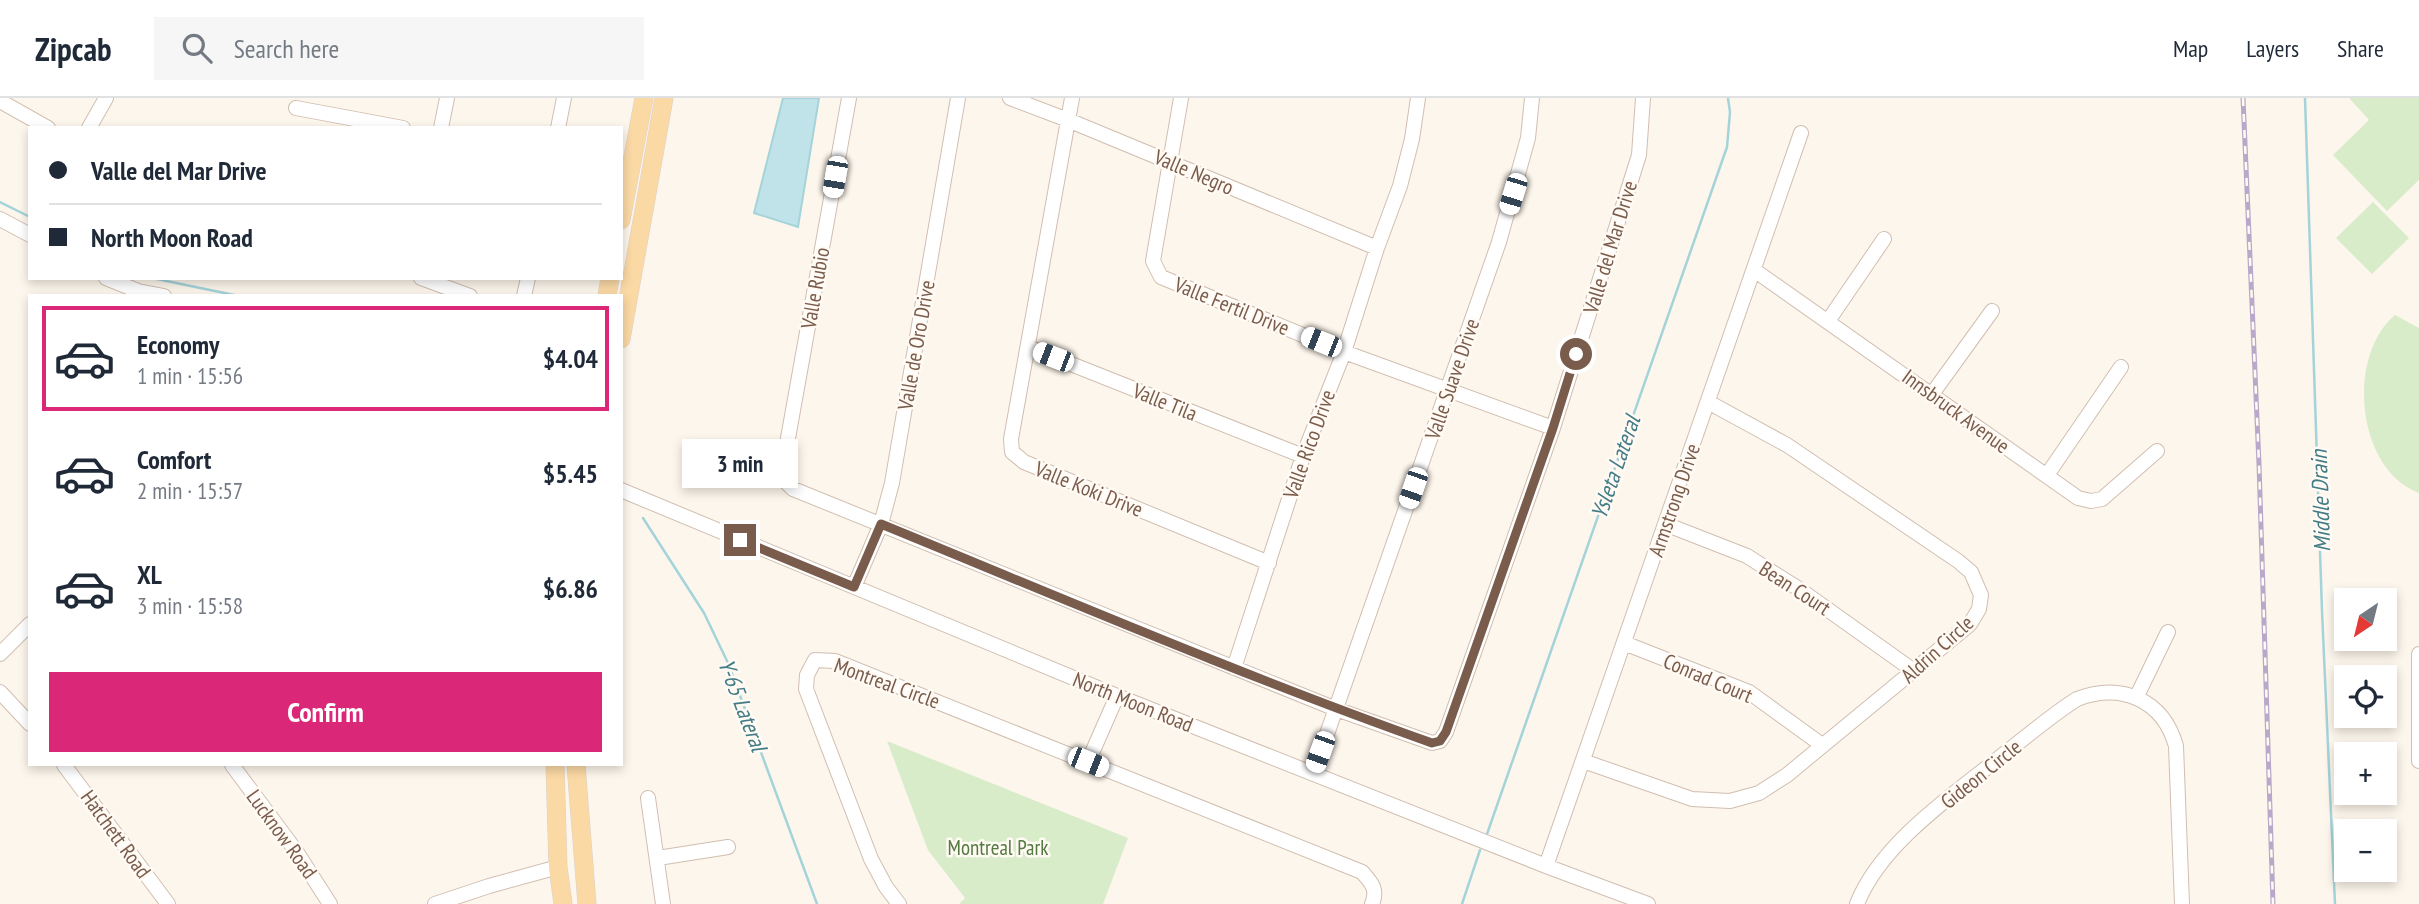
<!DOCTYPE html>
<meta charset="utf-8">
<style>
:root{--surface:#fff;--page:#f6f6f7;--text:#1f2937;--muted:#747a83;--line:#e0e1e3;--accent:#db2777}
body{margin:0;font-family:"PT Sans Narrow",sans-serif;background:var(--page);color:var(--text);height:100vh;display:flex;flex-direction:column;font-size:26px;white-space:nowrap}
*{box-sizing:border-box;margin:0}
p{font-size:23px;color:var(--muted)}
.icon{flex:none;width:38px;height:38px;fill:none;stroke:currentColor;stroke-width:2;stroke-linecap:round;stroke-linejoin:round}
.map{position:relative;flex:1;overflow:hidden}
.details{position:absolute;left:28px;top:196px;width:595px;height:472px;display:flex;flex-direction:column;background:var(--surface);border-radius:0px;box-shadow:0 4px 10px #0003}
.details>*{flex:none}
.banner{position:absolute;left:28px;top:28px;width:595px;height:154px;border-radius:0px;box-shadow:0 4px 10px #0003;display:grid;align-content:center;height:154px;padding:0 21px;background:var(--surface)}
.needle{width:46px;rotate:215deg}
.fabs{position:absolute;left:2334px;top:490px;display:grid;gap:14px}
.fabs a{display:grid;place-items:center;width:63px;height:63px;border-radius:0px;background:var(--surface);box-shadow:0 4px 10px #0003;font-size:35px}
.end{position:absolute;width:32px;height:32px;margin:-16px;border:9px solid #7a5c4d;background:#fff;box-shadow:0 0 0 4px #fff}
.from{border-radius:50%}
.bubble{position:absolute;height:49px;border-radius:0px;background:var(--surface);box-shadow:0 4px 10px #0003;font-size:23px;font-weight:700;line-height:49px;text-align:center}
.car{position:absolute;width:21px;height:42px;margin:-21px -10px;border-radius:9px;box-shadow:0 0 5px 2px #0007;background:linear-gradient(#fff 24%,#345 0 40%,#fff 0 76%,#345 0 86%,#fff 0)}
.banner b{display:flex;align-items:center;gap:24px;height:66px;font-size:26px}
.banner b+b{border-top:2px solid var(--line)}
.banner i{width:18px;height:18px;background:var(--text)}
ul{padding:12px 0 0;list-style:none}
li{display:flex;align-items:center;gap:21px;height:105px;margin:0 14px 10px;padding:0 7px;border:4px solid transparent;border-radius:0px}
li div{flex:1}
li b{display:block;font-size:26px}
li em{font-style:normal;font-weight:700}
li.current{border-color:var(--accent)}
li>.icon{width:63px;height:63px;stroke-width:1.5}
.primary-button{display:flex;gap:14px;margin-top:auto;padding:14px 21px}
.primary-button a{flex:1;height:80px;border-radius:0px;background:var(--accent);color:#fff;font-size:28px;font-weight:700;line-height:80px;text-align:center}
header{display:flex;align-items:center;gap:42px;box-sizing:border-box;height:98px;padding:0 35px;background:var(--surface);border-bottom:2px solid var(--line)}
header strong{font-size:33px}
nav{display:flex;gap:38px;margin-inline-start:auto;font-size:24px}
.search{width:490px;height:63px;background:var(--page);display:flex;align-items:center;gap:18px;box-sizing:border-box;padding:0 24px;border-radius:0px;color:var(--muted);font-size:26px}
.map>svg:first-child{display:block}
.green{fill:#d8ecc9}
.water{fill:#bfe3e8;stroke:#a5d3da;stroke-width:2}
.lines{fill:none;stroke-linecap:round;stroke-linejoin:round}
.stream{stroke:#a5d3da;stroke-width:2.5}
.minor-casing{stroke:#d1beb0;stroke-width:16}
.major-casing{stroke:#dad1cd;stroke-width:19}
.minor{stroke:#fff;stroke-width:14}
.major{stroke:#fbd9a5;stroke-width:18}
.rail-casing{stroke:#b9a8c9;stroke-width:5}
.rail{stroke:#fffaf3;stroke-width:2.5;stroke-dasharray:8;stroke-linecap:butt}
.route{stroke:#7a5c4d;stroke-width:9}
.labels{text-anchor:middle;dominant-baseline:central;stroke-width:5;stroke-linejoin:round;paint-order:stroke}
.street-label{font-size:21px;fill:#7a5c4d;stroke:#fffaf3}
.park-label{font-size:21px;fill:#537a41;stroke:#fffaf3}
.water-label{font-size:23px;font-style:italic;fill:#437c86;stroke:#fffaf3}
</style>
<header>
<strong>Zipcab</strong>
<div class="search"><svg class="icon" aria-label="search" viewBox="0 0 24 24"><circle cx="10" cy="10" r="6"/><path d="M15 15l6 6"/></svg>Search here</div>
<nav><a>Map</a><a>Layers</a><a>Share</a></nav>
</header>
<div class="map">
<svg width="2419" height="806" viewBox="0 0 2419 806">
<rect width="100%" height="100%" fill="#fdf6ec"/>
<!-- green -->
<path class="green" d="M2349,0H2419V82L2387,113L2333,57L2369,22Z
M2373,104L2409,140L2372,176L2336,140Z
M2395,217L2419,230V395C2356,372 2346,258 2395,217Z
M887,643L1128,740L1103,806H959L965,800L928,752Z"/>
<!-- water -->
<path class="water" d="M783,0H819L798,129L754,115Z"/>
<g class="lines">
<!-- stream -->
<path class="stream" d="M2305,0L2322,513L2335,806
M0,104L30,119
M152,180L239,198
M643,420L704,515L728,565L817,806
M1487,736L1727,49L1730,14L1728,0
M1462,806L1480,752"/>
<defs>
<path id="minor" d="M849,0L783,368V381L793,391L1336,611L1432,645L1440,643L1446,634L1553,330L1639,57L1643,0
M1010,0L1068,22L1377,150
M1072,0L1011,341L1012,354L1024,364L1269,465
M1181,0L1153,163L1161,179L1344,254L1553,330
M0,3L48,30
M296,10L403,30
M89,30L106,0
M441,30L447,0
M558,30L564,0
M0,121L30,137
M1754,172L2078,400L2091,403L2102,401L2157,353
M106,180L138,193L164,198
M421,180L470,198
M524,198L528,180
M1828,223L1884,141
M1028,249L1303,358
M1932,296L1992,213
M2047,377L2121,269
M621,392L1117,598L1546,768L1648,806
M1665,426L1747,458L1799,491L1914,573
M854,489L881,426L892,385L958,0
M1624,545L1749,594L1822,647
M0,556L30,526
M2419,556V663
M1234,570L1303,358L1344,254L1377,150L1400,88L1412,41L1418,0
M0,594L30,626
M2136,600L2168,534
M1583,663L1692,701L1730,703L1759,695L1787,677L1970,526L1979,511L1981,497L1971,474L1958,463L1787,347L1708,304
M1088,664L1117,598
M64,667L168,806
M232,667L296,753L330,806
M1313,676L1499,144L1528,40L1532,0
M648,700L663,806
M658,760L728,749
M1546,768L1801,35
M435,806L489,788L558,769
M899,806L886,789L871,761L806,591L807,577L815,562L835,563L1362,774C1372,785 1378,792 1372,806
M1857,806C1880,747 1950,699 1999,660C2025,640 2050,618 2077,601C2122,584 2163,602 2176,648L2182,806"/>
<path id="major" d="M621,122L644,0
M607,198L610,180
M621,241L664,0
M555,667L558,769L563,806
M576,667L587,806"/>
</defs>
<!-- minor casing -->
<use href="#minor" class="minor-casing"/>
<!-- major casing -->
<use href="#major" class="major-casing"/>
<!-- minor -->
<use href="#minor" class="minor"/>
<!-- major -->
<use href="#major" class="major"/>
<defs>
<path id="rail" d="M2243,0L2259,366L2273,806"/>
</defs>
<!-- rail casing -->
<use href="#rail" class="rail-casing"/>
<!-- rail -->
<use href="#rail" class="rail"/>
</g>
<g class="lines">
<!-- route -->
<path class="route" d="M740,442L854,489L881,426C1064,501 1246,579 1432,645L1440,643L1446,634L1553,330L1576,256"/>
</g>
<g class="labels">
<!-- street labels -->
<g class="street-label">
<text transform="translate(1194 74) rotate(23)">Valle Negro</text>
<text transform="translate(1610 149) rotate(-73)">Valle del Mar Drive</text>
<text transform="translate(815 190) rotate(-80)">Valle Rubio</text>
<text transform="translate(1232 208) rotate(22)">Valle Fertil Drive</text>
<text transform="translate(916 247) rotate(-80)">Valle de Oro Drive</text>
<text transform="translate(1452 281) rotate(-71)">Valle Suave Drive</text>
<text transform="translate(1165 304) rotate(22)">Valle Tila</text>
<text transform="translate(1956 313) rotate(36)">Innsbruck Avenue</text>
<text transform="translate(1309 346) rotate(-70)">Valle Rico Drive</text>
<text transform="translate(1089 391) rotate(22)">Valle Koki Drive</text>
<text transform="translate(1674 402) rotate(-71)">Armstrong Drive</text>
<text transform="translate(1795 490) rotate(33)">Bean Court</text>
<text transform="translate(1937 551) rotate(-42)">Aldrin Circle</text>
<text transform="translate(1708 580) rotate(23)">Conrad Court</text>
<text transform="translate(887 585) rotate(20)">Montreal Circle</text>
<text transform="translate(1133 604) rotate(22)">North Moon Road</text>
<text transform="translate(1981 676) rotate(-39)">Gideon Circle</text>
<text transform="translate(116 736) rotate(54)">Hatchett Road</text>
<text transform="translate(282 736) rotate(54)">Lucknow Road</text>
</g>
<!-- park labels -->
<g class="park-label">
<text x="998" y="749">Montreal Park</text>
</g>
<!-- water labels -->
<g class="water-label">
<text transform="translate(1615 369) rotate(-71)">Ysleta Lateral</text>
<text transform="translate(2320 403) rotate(-92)">Middle Drain</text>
<text transform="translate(743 607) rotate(69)">Y-65 Lateral</text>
</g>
</g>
</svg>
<div class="fabs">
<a><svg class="needle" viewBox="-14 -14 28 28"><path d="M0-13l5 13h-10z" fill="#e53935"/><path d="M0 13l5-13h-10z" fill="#747a83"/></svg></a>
<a><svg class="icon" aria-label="locate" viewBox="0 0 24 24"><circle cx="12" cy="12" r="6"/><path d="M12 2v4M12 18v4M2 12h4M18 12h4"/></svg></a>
<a>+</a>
<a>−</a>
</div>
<i class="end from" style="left:1576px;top:256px"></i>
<i class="end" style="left:740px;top:442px"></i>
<div class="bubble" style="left:682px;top:341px;width:116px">3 min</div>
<i class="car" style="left:835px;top:79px;rotate:190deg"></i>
<i class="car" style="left:1513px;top:96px;rotate:197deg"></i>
<i class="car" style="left:1321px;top:244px;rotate:292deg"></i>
<i class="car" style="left:1053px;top:259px;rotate:291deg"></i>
<i class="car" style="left:1413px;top:390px;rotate:199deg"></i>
<i class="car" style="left:1320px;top:654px;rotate:200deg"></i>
<i class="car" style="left:1088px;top:664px;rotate:112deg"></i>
<div class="banner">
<b><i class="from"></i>Valle del Mar Drive</b>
<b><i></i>North Moon Road</b>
</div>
<section class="details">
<ul>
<li class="current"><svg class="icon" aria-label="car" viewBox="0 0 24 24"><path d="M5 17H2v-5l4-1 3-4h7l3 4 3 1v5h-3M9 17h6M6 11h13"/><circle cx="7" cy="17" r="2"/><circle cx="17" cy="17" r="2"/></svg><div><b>Economy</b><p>1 min · 15:56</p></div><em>$4.04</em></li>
<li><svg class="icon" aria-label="car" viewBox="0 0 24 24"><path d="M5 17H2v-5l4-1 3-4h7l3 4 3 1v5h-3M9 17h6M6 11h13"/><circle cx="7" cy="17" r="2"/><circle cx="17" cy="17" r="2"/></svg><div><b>Comfort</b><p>2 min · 15:57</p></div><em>$5.45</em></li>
<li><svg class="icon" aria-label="car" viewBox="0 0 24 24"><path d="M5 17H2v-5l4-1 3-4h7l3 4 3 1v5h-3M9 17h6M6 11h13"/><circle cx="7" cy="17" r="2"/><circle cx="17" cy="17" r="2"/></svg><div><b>XL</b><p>3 min · 15:58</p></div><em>$6.86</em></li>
</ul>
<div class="primary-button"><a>Confirm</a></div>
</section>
</div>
